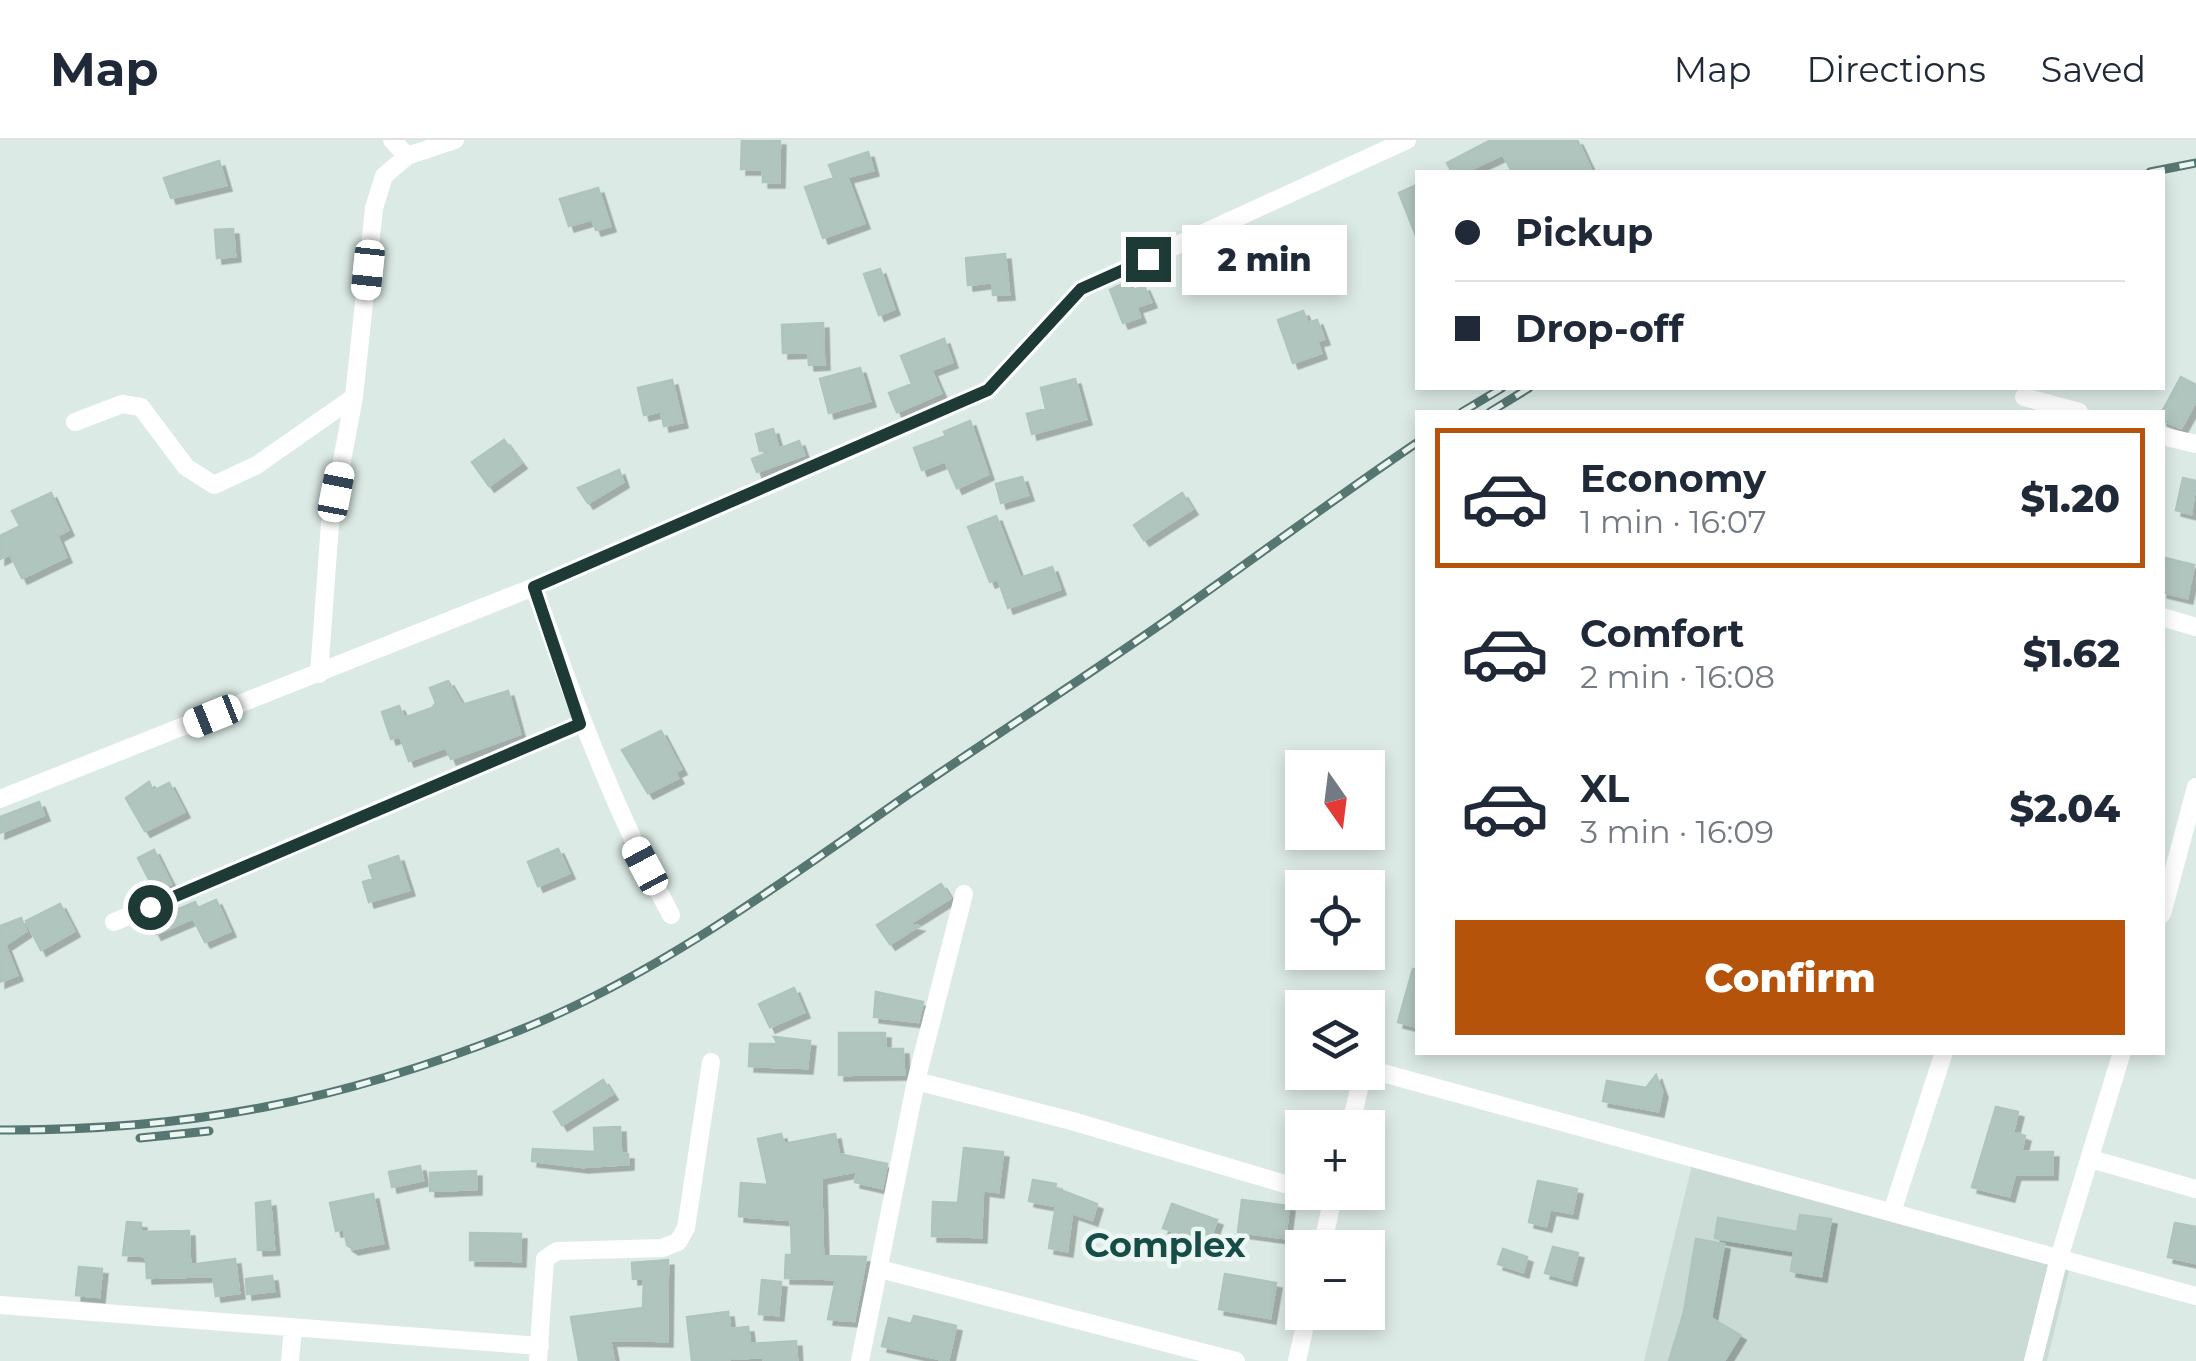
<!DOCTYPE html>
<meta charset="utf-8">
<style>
:root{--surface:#fff;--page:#f6f6f7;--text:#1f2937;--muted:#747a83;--line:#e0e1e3;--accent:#b45309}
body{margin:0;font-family:Montserrat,sans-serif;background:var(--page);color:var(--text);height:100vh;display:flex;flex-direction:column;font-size:38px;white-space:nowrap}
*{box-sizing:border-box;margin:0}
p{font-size:32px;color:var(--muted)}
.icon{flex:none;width:55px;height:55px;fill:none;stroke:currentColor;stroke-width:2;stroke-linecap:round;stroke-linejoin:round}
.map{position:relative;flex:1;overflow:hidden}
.sheet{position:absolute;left:1415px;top:270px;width:750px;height:645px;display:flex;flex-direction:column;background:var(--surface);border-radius:0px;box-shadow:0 5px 15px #0003}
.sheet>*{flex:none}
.banner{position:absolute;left:1415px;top:30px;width:750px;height:220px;border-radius:0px;box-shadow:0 5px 15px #0003;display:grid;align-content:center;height:220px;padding:0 40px;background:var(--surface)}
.needle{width:65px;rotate:166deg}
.tools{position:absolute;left:1285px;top:610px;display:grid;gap:20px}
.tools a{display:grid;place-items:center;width:100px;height:100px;border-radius:0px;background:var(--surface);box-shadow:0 5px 15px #0003;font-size:50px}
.end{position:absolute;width:45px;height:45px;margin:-22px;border:12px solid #1d3a36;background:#fff;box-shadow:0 0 0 5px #fff}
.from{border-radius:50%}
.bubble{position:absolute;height:70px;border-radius:0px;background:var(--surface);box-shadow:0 5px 15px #0003;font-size:32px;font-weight:800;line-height:70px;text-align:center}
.car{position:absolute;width:30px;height:60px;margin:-30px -15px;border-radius:12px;box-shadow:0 0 8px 2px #0007;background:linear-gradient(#fff 24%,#345 0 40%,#fff 0 76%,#345 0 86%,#fff 0)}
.banner b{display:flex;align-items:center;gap:35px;height:95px;font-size:38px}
.banner b+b{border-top:2px solid var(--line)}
.banner i{width:25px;height:25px;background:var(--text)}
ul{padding:18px 0 0;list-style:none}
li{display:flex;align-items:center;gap:30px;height:140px;margin:0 20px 15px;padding:0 20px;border:5px solid transparent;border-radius:0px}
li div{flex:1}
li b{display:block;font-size:38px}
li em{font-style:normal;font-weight:800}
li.selected{border-color:var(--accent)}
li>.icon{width:90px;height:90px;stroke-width:1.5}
.action{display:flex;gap:20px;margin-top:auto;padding:20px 40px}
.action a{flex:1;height:115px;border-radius:0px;background:var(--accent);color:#fff;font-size:40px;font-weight:800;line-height:115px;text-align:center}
header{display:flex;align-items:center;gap:60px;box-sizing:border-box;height:140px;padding:0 50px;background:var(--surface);border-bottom:2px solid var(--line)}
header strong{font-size:48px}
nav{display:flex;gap:55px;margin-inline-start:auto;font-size:35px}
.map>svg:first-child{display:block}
.built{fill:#cadad5}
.building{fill:#b1c5bf;stroke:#aec4be;stroke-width:2.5;filter:url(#shadow)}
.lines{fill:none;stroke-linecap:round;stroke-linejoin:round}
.street{stroke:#fff;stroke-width:18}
.rail-casing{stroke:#567672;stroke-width:9}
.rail{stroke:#ecf7f3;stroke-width:5;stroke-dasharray:15;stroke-linecap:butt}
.route{stroke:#1d3a36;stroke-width:12}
.labels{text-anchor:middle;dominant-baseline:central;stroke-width:9;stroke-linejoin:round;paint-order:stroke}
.quarter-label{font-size:35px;font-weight:bold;fill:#184d47;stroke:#ecf7f3}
</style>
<header>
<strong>Map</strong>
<nav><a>Map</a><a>Directions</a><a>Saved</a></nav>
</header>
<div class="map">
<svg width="2196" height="1221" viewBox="0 0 2196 1221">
<defs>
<filter id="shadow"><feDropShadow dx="5.5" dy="5.5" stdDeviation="0" flood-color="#0004"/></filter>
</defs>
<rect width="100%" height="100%" fill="#dceae5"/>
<!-- built -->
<path class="built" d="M1692,1025L2070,1127L2047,1221H1644Z"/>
<!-- building -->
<path class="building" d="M742,0H780L779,42H763V29H741Z
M1491,0H1577L1592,32H1512L1503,14L1465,32H1452L1447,23Z
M868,12L873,30L847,37L864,83L823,98L805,47L834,38L829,25Z
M219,21L226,45L171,58L164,38Z
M1417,45V98L1399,53Z
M598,48L610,86L596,90L592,79L569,86L560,59Z
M233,89L235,116L217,118L215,90Z
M1234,93L1245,122L1225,128L1223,122L1215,126L1211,116L1191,126L1186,115Z
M1005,114L1009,154L993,155L992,142L968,145L966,118Z
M880,129L894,169L879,175L864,134Z
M1127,142L1131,151L1144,146L1151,162L1136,167L1140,177L1123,183L1110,150Z
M1303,171L1308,183L1317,180L1324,199L1317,201L1321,213L1293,223L1278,180Z
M823,183L824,224L809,225L808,212L783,213L782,185Z
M944,199L952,222L931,230L941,253L897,272L889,253L912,244L901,216Z
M860,228L870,261L829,273L820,239Z
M2181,237L2196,245V261L2181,288L2162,280V272Z
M1075,239L1086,279L1032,294L1027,274L1046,269L1041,248Z
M672,240L682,282L664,286L661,271L644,275L638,248Z
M970,281L988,334L957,348L945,321L922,330L914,308L946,296L944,292Z
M773,289L778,307L760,311L756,294Z
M504,300L521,323L489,346L472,322Z
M799,301L804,315L757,332L752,319Z
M619,330L623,342L588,363L578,348Z
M1022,337L1028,355L1001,363L996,344Z
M2183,338L2196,341L2191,374L2176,370Z
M51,353L68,390L57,396L66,417L22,438L10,414L0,419V396L20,386L12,371Z
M1182,353L1192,369L1144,400L1134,385Z
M996,376L1020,438L1052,427L1060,449L1008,468L998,439L990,442L968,387Z
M2165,418L2194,425L2187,458L2162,452Z
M448,541L462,565L508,551L520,594L451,619L446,607L409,621L400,596L391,599L382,572L399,566L404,578L432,568L436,563L430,548Z
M661,591L681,629L675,632L678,638L648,653L622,610Z
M149,642L153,651L169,643L184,672L145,691L126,658Z
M39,662L44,675L0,693V677Z
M558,709L569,733L538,746L528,722Z
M154,710L171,744L155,751L138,718Z
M398,716L409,750L369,762L363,742L373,739L369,726Z
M941,744L950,758L909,784L918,786L890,804L877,785Z
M216,760L230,791L205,802L193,778L156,794L150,781L195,762L198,768Z
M60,764L74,791L41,810L26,781Z
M21,778L26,791L5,805L17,835L0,842V786Z
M1413,829L1418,830V887L1398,882Z
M794,848L804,872L770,887L759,864Z
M876,852L923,862L918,882L874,877Z
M839,893H885V909H903L904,934L839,935Z
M774,897L810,901L807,928L749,926L750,904H778Z
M1656,935L1662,952L1658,971L1603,961L1607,941L1646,948Z
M603,940L612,954L562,985L554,972Z
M1996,967L2018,972L2013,992L2025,996L2021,1012H2053L2052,1034H2015L2009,1056L1972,1047Z
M620,987L621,1014H628V1024L583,1027L532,1021L533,1009L595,1012L594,988Z
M781,994L784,1004L835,994L839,1014L887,1024L882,1048L855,1042L857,1031L821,1038L823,1116L866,1117L854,1181L828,1179L836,1139L785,1138L786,1115H792L791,1080L739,1076L741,1043L768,1045L758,999Z
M964,1008L1003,1012L998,1052L983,1050L981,1097L932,1096L933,1062L958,1063Z
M420,1026L423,1040L392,1047L389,1032Z
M476,1031V1049L430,1051V1033Z
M1033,1040L1056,1044L1055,1048L1097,1064L1092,1080L1072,1073L1067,1111L1049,1108L1056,1066L1029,1061Z
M1538,1041L1577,1049L1572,1073L1550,1069L1546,1086L1529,1082Z
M373,1054L383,1103L353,1109L347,1105L344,1089L336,1091L330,1063Z
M1242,1060L1289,1066L1285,1098L1238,1092Z
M270,1061L274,1109L258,1110L256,1063Z
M1172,1064L1217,1080L1208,1104L1163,1088Z
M1800,1075L1831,1079L1821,1136L1791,1131L1794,1111L1715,1098L1718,1078L1797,1092Z
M127,1082L141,1083L140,1092L189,1091L190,1125L235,1119L239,1153L216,1156L213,1136L147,1138L146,1116L123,1115Z
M2175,1083L2196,1087V1123L2168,1117Z
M470,1093L521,1094L520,1121L470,1120Z
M1696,1099L1724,1104L1711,1178L1740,1195L1724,1221H1669L1684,1172Z
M1553,1107L1578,1113L1571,1140L1545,1133Z
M1503,1109L1527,1117L1523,1132L1498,1124Z
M668,1120L667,1201L610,1200L614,1221H579L571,1177L643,1168L644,1138L633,1139L632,1123Z
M79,1127L102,1129L99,1157L76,1155Z
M1225,1134L1276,1143L1270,1178L1219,1169Z
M272,1136L274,1151L247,1154L246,1139Z
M762,1140L781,1142L778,1175L759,1174Z
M728,1172L730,1189L748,1187L750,1204L796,1201L797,1221H764L763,1217L692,1221L687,1177Z
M914,1176L956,1186L948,1221L882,1206L889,1178L911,1184Z"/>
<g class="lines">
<!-- street -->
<path class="street" d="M392,0L407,16
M2024,257L2079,272
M75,282L122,264L141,267L186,327L214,345L257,325L354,257
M2162,296L2196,304
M534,447C573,560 614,669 671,775
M2162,477L2196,487
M319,534L330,384L354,257L374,68L384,36L407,16L455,0
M0,659L534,447L988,250L1081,149L1407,0
M2162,774L2196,647
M114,782L580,584
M1368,929L2196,1156
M916,941L1072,981L1302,1049
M1350,988L1363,932
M2091,1019L2196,1049
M1892,1072L1944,912
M1322,1108L1334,1052
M880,1129L1236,1221
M0,1165L540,1206
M290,1221L293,1188
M538,1221L545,1119L557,1111L662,1108L678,1102L686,1088L711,922
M860,1221L916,941L964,754
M1297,1221L1308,1172
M2033,1221L2059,1118L2122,912"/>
<defs>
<path id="rail" d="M2150,32L2196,23
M1462,272L1502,248
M1490,272L1529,248
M0,990C190,991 343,961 520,890C658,835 784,741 906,656C995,595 1086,537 1174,475C1255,418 1335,358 1418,302
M140,998L209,991"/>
</defs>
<!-- rail casing -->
<use href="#rail" class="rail-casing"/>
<!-- rail -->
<use href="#rail" class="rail"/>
</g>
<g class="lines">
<!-- route -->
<path class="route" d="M150,767L580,584L534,447L988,250L1081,149L1148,119"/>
</g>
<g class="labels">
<!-- quarter labels -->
<g class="quarter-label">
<text x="1165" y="1104">Complex</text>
</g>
</g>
</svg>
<div class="tools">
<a><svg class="needle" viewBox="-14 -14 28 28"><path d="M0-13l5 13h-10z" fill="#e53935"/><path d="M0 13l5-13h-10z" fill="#747a83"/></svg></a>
<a><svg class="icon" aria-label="locate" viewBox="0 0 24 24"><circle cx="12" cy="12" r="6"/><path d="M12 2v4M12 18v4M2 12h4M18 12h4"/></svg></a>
<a><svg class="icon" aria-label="layers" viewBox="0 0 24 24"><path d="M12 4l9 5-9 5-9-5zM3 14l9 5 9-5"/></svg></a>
<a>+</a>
<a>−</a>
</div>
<i class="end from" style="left:150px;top:767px"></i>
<i class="end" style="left:1148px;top:119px"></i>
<div class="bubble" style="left:1182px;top:85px;width:165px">2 min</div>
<i class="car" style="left:368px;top:130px;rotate:186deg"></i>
<i class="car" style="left:336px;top:352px;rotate:11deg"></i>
<i class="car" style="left:213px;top:576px;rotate:248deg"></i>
<i class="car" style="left:645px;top:726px;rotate:332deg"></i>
<div class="banner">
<b><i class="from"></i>Pickup</b>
<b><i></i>Drop-off</b>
</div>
<section class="sheet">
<ul>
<li class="selected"><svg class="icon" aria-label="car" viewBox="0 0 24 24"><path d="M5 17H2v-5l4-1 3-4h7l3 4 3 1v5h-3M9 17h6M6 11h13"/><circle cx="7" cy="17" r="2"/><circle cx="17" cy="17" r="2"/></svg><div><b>Economy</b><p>1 min · 16:07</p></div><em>$1.20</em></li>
<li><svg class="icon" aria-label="car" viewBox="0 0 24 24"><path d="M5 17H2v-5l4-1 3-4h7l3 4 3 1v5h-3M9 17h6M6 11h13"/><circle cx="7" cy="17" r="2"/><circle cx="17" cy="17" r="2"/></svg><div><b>Comfort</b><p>2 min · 16:08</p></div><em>$1.62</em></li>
<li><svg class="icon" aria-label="car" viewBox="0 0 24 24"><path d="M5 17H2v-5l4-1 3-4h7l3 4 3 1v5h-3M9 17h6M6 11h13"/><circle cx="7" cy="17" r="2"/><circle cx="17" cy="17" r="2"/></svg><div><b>XL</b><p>3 min · 16:09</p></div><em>$2.04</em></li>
</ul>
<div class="action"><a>Confirm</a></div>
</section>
</div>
